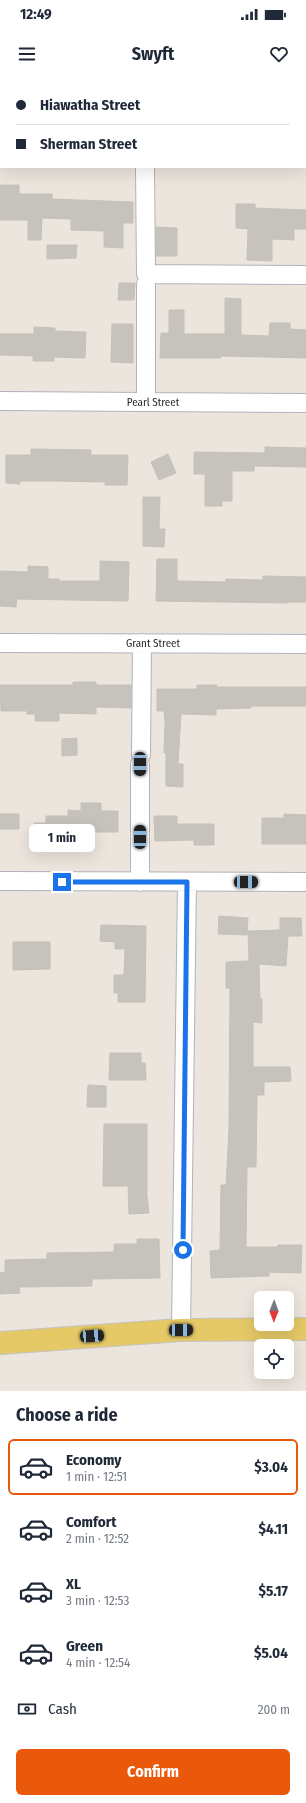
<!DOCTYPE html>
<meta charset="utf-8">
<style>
:root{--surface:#fff;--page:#f2f2f3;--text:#1f2937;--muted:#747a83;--line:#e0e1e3;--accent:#ea580c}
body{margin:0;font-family:"Fira Sans Condensed",sans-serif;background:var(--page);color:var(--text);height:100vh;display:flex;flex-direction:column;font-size:15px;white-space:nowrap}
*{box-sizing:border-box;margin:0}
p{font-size:13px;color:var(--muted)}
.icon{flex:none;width:22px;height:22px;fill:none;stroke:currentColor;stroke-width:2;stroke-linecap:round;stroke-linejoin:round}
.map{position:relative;height:1311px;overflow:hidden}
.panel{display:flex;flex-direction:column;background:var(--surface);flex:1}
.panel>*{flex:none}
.top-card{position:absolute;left:0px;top:0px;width:306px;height:88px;box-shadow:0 4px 16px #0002;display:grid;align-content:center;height:88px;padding:0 16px;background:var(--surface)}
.needle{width:26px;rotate:181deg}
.buttons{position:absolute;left:254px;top:1211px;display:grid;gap:8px}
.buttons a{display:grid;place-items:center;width:40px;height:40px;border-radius:6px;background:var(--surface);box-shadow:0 4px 16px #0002;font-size:20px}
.end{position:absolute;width:18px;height:18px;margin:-9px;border:5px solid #1a73e8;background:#fff;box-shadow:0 0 0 2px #fff}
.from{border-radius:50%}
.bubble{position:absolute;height:28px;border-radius:6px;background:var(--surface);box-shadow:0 4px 16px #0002;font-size:13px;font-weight:700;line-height:28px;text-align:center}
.car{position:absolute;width:12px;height:24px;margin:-12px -6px;border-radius:5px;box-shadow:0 0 3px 1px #0007;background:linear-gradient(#222 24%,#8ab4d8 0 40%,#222 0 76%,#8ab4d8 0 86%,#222 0)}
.top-card b{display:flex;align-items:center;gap:14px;height:38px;font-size:15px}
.top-card b+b{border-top:1px solid var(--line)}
.top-card i{width:10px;height:10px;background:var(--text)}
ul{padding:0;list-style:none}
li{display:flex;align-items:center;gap:12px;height:56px;margin:0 8px 6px;padding:0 8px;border:2px solid transparent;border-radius:6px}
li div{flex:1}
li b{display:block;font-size:15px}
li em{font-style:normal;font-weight:700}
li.current{border-color:var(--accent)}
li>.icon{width:36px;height:36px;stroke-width:1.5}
h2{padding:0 16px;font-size:18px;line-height:48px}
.pay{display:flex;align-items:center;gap:10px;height:44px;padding:0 16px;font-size:15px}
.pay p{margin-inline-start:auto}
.button{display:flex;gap:8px;margin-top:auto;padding:8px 16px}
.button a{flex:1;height:46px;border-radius:6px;background:var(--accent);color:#fff;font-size:16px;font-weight:700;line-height:46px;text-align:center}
.status{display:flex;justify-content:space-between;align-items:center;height:28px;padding:0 20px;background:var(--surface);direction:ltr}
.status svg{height:11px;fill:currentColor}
header{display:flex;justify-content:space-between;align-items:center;height:52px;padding:0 16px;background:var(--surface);font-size:18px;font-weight:700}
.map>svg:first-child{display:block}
.green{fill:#b2dd9d}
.building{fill:#c6c2bc;stroke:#c6c0b6}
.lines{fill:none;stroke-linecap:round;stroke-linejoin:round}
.minor-casing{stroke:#b0b3bc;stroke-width:20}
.major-casing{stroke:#c3c3c3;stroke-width:24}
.minor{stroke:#fff;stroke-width:18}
.major{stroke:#e5c967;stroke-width:22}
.route{stroke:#1a73e8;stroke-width:5}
.labels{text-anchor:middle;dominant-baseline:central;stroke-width:3;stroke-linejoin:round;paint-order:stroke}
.street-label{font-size:11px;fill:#2a2a2a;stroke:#fff}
</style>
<div class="status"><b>12:49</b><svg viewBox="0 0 49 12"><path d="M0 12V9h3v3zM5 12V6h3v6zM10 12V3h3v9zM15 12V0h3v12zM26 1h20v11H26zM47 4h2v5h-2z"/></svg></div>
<header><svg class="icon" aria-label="menu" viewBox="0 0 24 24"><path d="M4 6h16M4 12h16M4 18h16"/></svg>Swyft<svg class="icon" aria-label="heart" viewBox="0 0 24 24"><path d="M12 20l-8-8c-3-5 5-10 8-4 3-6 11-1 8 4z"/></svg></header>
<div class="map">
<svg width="306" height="1311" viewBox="0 0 306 1311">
<rect width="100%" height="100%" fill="#ebe5dd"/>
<!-- green -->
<path class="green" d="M0,0H149L150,1H1V46Z"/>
<!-- building -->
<path class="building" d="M0,105H19V114H52V119L133,122V143H123V168L104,167V151L71,150V139L42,138L41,160H28V140H0Z
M236,124H255V128L306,130V149H294V160L272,159V181L247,180L248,149L236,148Z
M156,147L177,148V176H156Z
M47,165H77L76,178L47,179Z
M119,203H135L134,220H118Z
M225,218L241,219V255L269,256L270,243H290V249L306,250V278L221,276V278H160L161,253H169V230H184V254H225Z
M112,244H133V283L111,282Z
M34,247L55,248V251L86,252L85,278L54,277V281H33V276L0,275V254H34Z
M265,367L306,368V387L254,386V391H232V421H222V426H205V394H194V372L265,373Z
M31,369L91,370V375H128L127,405H105V402L53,401H20V404L6,403V375H31Z
M168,374L176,393L159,400L151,382Z
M143,417H160L159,449H165L164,467L143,466Z
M157,479H177V501L226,502V499L263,500V496L306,497V522H287V523L156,521Z
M100,481L129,482L128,521L17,519L16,527L0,526V491L28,492V486L48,487V499H59V501H100Z
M73,602H96V605H131V628L96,627V634L59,633V641H35V634H27V631H1L0,605H73Z
M197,605H217L216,607H306V626H251V628L216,629V635L181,634L178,684H183V707L166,706V673H164L165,643L164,631H157V609H197Z
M77,658V675L62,676V659Z
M81,723H101V731H118V752H88V761L34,762V743H46V736H68V730L81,731Z
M0,734H19V749H0Z
M284,734L306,735V764H262V738H284Z
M154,736H177V744H214V765H194V760L155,761Z
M219,836L248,838L247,855L218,854Z
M280,838H301L302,856H288L286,886L259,884L260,919H262V943L253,942V987H290L291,1001L264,1002V1015H257L256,1087H247L246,1167H278V1165H302L301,1193L269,1192V1196L211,1198L210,1171L220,1170L221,1105H226L229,1049L230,908H226V882L249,881L248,851L280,850Z
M101,845L146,846L145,922H118V913H114V895H124L125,869H115V862L100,861Z
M13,862H50V889L13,890Z
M110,973H141V983H145L146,1000H109Z
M88,1005L106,1006V1027H87Z
M104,1044H147V1116L149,1133L129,1134L128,1106H103Z
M137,1159H159L160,1198L92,1199V1206L19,1207L20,1213L0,1214V1193L5,1192V1180L47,1179V1173L114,1172V1164H137Z"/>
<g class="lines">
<defs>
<path id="minor" d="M305,22L306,21
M0,65H1
M305,68H306
M145,87L146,194L306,195
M0,321L306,323
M146,322V204
M0,563L306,564
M141,675L142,563
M0,801L306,802
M140,802V684
M181,1250L187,802"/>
<path id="major" d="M0,1263L181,1250L306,1249"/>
</defs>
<!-- minor casing -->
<use href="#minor" class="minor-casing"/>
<!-- major casing -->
<use href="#major" class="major-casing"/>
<!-- minor -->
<use href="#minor" class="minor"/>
<!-- major -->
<use href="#major" class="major"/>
</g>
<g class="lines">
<!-- route -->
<path class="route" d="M62,802H187L183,1170"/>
</g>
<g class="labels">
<!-- street labels -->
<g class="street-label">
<text x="153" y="322">Pearl Street</text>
<text x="153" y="563">Grant Street</text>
</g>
</g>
</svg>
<div class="buttons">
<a><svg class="needle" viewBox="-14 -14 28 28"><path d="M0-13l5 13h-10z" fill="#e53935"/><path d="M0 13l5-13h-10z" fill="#747a83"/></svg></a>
<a><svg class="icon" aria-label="locate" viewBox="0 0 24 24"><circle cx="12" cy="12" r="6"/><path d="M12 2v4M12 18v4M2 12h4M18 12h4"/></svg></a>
</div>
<i class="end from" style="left:183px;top:1170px"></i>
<i class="end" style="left:62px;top:802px"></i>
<div class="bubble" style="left:29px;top:744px;width:66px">1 min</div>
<i class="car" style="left:140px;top:684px;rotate:180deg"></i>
<i class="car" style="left:140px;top:757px;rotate:0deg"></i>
<i class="car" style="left:246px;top:802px;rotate:90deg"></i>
<i class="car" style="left:181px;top:1250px;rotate:89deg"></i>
<i class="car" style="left:92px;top:1256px;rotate:86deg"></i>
<div class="top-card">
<b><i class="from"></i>Hiawatha Street</b>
<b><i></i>Sherman Street</b>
</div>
</div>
<section class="panel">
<h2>Choose a ride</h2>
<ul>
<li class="current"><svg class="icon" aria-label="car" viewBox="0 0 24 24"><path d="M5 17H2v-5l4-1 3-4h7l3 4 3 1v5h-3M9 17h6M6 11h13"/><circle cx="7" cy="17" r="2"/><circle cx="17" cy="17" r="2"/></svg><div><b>Economy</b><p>1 min · 12:51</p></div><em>$3.04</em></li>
<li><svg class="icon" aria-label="car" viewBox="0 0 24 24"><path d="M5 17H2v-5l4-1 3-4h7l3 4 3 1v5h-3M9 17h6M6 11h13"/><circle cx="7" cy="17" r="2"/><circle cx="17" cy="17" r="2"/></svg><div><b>Comfort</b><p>2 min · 12:52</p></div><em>$4.11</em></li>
<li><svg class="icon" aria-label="car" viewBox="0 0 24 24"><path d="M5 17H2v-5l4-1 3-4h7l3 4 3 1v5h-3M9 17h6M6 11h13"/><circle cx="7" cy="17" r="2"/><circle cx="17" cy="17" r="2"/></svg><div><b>XL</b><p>3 min · 12:53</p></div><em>$5.17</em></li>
<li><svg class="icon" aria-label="car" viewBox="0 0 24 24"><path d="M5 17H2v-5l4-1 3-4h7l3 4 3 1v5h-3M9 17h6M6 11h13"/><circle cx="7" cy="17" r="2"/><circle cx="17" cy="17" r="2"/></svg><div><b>Green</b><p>4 min · 12:54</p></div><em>$5.04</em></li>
</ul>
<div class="pay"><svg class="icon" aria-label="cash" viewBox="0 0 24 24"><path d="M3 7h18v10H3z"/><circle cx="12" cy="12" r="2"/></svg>Cash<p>200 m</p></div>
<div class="button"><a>Confirm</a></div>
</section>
